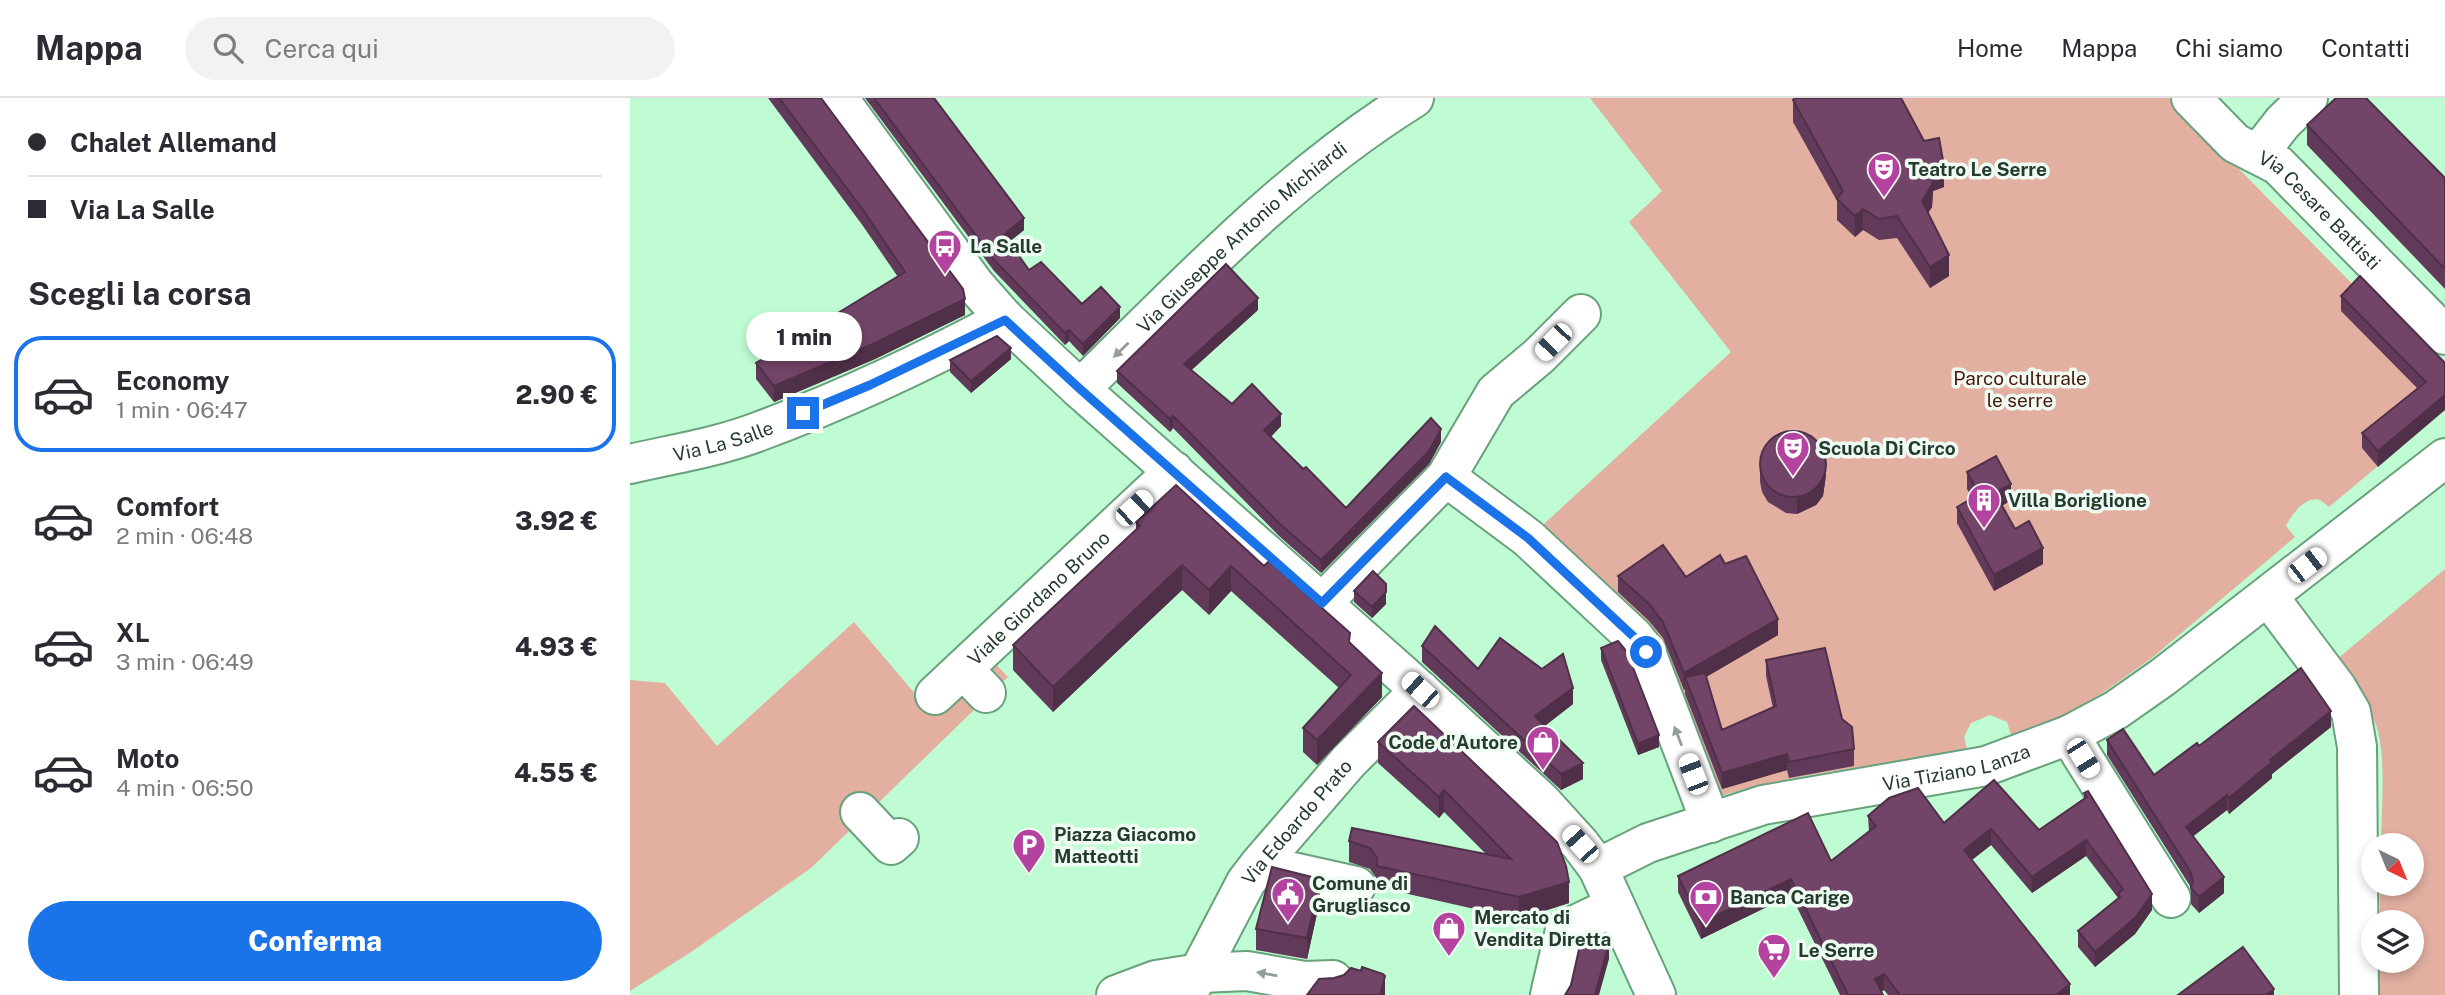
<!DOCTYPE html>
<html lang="it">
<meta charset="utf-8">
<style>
:root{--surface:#fff;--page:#f2f2f3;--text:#2b2b33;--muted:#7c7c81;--line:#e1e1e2;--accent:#1a73e8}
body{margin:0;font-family:"Public Sans",sans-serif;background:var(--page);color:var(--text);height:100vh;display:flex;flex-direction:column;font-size:26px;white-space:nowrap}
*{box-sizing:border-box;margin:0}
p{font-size:23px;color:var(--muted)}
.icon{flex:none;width:38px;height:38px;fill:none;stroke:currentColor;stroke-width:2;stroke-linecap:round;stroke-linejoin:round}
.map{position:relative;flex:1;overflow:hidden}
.sheet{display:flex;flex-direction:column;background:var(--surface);width:630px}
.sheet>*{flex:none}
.banner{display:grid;align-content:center;height:154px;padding:0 28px;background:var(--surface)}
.needle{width:46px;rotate:137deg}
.fabs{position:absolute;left:1731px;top:735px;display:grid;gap:14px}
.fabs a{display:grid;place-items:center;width:63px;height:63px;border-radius:50%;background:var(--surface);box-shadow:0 4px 10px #0003;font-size:35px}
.end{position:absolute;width:32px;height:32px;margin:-16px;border:9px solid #1a73e8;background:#fff;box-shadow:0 0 0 4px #fff}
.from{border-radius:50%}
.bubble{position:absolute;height:49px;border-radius:24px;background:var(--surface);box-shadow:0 4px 10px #0003;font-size:23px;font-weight:800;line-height:49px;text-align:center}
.car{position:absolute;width:21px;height:42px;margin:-21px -10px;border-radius:9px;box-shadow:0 0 5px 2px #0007;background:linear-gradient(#fff 24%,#345 0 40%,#fff 0 76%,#345 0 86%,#fff 0)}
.banner b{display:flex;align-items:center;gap:24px;height:66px;font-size:26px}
.banner b+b{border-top:2px solid var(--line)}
.banner i{width:18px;height:18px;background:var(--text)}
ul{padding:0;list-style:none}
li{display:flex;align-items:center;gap:21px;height:116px;margin:0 14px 10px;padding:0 14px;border:4px solid transparent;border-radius:28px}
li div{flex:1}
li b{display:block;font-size:26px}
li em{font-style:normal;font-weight:800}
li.on{border-color:var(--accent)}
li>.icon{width:63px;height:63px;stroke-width:1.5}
h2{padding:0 28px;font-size:32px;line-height:84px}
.cta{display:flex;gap:14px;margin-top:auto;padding:14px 28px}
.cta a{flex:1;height:80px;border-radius:42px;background:var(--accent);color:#fff;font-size:28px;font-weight:800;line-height:80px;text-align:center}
header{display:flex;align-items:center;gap:42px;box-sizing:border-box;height:98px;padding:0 35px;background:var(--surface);border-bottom:2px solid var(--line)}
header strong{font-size:33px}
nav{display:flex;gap:38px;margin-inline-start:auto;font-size:24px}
.search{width:490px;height:63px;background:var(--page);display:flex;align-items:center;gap:18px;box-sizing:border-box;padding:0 24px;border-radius:38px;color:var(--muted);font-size:26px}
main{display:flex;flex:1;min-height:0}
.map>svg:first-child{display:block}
.green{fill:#e2afa1}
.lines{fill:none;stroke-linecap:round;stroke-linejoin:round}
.minor-casing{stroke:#68a17c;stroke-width:42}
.minor{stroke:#fff;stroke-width:38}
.wall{fill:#623a59}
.shaded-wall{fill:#503049}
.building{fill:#724468;stroke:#503049;stroke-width:2}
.oneway{fill:#929e96}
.route{stroke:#1a73e8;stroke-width:9}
.labels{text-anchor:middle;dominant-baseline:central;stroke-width:7;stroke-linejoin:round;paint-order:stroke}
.poi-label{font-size:19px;font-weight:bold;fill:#243c2d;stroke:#f0fcf3;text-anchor:start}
.street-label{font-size:19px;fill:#243c2d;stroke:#f0fcf3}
.park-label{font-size:19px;fill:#491609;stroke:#f0fcf3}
</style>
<header>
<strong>Mappa</strong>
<div class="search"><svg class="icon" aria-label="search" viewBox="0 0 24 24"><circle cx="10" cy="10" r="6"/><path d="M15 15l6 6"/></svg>Cerca qui</div>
<nav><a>Home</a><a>Mappa</a><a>Chi siamo</a><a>Contatti</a></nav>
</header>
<main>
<section class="sheet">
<div class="banner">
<b><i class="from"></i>Chalet Allemand</b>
<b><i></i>Via La Salle</b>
</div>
<h2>Scegli la corsa</h2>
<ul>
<li class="on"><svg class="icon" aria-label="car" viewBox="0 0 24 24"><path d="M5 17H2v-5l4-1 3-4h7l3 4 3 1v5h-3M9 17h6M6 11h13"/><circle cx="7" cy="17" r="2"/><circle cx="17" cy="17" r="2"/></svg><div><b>Economy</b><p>1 min · 06:47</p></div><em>2.90 €</em></li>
<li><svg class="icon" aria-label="car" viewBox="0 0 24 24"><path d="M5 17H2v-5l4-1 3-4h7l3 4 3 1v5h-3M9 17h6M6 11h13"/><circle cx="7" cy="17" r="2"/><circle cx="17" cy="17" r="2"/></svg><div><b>Comfort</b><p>2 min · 06:48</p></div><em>3.92 €</em></li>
<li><svg class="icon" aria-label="car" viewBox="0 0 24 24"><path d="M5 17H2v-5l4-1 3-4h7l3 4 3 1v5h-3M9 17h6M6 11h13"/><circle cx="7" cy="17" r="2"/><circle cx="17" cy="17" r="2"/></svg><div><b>XL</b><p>3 min · 06:49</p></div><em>4.93 €</em></li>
<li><svg class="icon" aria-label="car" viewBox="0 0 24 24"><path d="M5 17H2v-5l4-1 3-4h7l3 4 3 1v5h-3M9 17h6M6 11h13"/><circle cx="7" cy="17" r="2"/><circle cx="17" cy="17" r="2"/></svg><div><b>Moto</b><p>4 min · 06:50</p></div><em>4.55 €</em></li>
</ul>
<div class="cta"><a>Conferma</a></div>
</section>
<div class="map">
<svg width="1815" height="897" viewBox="0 0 1815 897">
<rect width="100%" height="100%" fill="#bffcd3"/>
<!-- green -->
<path class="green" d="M960,0H1539L1815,280V312L1699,409C1696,407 1693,404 1690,402C1676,397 1661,417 1656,428L1665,439L1523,559L1436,621L1382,640L1377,624L1360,617L1341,625L1334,639L1338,654C1253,667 1164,674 1081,701L1014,536L903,436L1101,254L999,124L1032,93Z
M1815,471V897H1749L1750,863H1782V824H1750V786H1782V747H1751C1751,714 1757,658 1746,627C1738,603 1720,582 1706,562Z
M224,524L299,612L357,557L378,579L181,770L61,854L0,893V582L35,585L87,648Z"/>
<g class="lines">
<defs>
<g id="minor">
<path d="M208,0L345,187L375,221L450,291L773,577L911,703L950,746L968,770L1026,897"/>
<path id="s1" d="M1561,0L1605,45L1648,67L1815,237"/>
<path d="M1628,56L1653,24L1678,0"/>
<path id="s2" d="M450,291C555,188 658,78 784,0"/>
<path id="s3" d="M0,366C43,356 89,349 130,333C214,302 296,263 375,221"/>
<path d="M816,379L898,440L1004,539L1016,554L1081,725"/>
<path d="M1638,498L1707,590L1721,614L1727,649L1729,897"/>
<path d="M692,505L816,379L866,294L909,258L951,216"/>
<path d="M333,571L356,595"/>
<path id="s4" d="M305,597L544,373"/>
<path d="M1439,637L1541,800"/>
<path d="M230,714L261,747L269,740"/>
<path id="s5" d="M968,770L1018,745L1133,707L1356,668L1439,637L1486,612L1533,579L1815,360"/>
<path d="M654,772L726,788"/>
<path d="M486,897L526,882L570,875L617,873L674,883L703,882"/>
<path id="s6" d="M557,897L616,784L629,767L718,664L790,592"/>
<path d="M920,897L935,832L985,808"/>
</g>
</defs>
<!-- minor casing -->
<use href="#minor" class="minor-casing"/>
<!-- minor -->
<use href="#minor" class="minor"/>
</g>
<!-- wall -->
<path class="wall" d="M138,0H191L335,217L245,261L144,304L126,281V265L268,179L233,128Z
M235,0H304L394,132L379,144L399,172L452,206L490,220L453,258L439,243L435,247L364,173Z
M1163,2L1314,89L1303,93L1302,109L1298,115L1319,178L1300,190L1267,140L1249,142L1233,132L1225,139L1207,122V103L1163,24Z
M1677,27L1815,80V191L1677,47Z
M1711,198L1815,265L1748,369L1732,350V335L1787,290L1711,213Z
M628,212L561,272L602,306L651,328L641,339L716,410L811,344L799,366L691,475L649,438L543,330L540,334L487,285V273Z
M381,261L341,295L320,274V262Z
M1130,367L1196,377L1193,398L1186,407L1167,416L1156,415L1138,404L1132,394L1130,384Z
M1337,374L1381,402L1372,408L1385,431L1413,466L1364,493L1327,425V409L1342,400L1337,391Z
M506,424L634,468L720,544L752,599L687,667L673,654V630L709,590L601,493L579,517L552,492L423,614L383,572V547L506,432Z
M1095,466L1148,537L1076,579L1092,632L1143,610L1136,578V562L1212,621L1224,651V668L1159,680L1157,672L1092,691L1055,596V591L1054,592L1033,540L1019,523L988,494V478L1056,479Z
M724,493L756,506L742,520L724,504Z
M792,548L848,571L943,606L915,628L953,681L931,692L792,564Z
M971,550L1029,649L1008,657L971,562Z
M784,608L939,805L889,821L747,789V781L740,771L719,764V743L856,756L814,714L809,720L748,665V644Z
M1701,629L1642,676V680L1599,716L1597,712L1563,738L1594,795L1569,815L1561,806V795L1560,788L1477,657V642L1524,677L1569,648Z
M1454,695L1522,812L1505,836L1465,869L1448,849V833L1488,800L1456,758L1402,795L1361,747L1342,762L1440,897H1258L1254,892L1251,894L1253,897H1210L1161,797L1071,841L1048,794V778L1201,763L1239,734L1238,718L1409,732L1454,700Z
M690,802L677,861L626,852V831Z"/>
<!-- shaded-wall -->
<path class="shaded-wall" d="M1314,68V89L1303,93L1302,109L1292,124V103L1303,71Z
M1233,111V132L1225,139V118Z
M394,120V132L374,148V137Z
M1319,157V178L1300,190V169Z
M628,200V212L554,279V266Z
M335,201V217L245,261L144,304V288Z
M490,209V220L453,258V246Z
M439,232V243L435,247V235Z
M381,250V261L341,295V283Z
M1815,297V312L1748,369V353Z
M651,316V328L634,345V332Z
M543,318V330L540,334V321Z
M811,331V344L799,366L691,475V462Z
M1196,360V377L1193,398L1186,407L1167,416V399Z
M1381,386V402L1365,412V395Z
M1413,450V466L1364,493V477Z
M552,467V492L423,614V589Z
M601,468V493L579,517V492Z
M756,494V506L742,520V509Z
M1148,521V537L1059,589L1055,579V591L1054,592V575Z
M752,575V599L687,667V642Z
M943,590V606L905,635V618Z
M1701,613V629L1642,676V680L1599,716V700L1640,662Z
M1029,637V649L1008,657V646Z
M1157,656V672L1092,691V675Z
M953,665V681L931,692V676Z
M814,692V714L809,720V699Z
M1597,697V712L1556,744V729Z
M1361,731V747L1334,768V752Z
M1456,742V758L1402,795V779Z
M1594,779V795L1569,815V799Z
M690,781V802L677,861V840Z
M1161,781V797L1071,841V825Z
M939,784V805L889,821V799Z
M1522,796V812L1505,836L1465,869V854Z
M979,845V861L969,897H965Z
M1254,876V892L1245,897V881Z
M755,878V897H750Z
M1440,886V897H1426Z
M1644,891V897H1636Z"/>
<!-- building -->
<path class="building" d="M149,0H191L333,191L335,201L245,245L144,288L126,265L275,174L233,112Z
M244,0H304L394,120L374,137L399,172L411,164L452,206L471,189L490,209L453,246L439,232L435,235L364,162Z
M1165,0H1271L1294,43L1309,40L1314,68L1303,71L1302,87L1292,103L1319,157L1300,169L1267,118L1249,121L1233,111L1225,118L1207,101L1213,93L1163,2Z
M1706,0H1736L1815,80V171L1677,27Z
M596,166L628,200L554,266L602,306L622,286L651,316L634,332L673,371L676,369L716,410L801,320L811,331L799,353L691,462L649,425L543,318L540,321L487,273Z
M1730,178L1815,265V297L1748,353L1732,335L1796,284L1711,198Z
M367,238L381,250L341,283L320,262Z
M1130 366a33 33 0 1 1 66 0a33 33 0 1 1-66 0Z
M1366,358L1381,386L1365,395L1385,431L1399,423L1413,450L1364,477L1327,409L1349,396L1337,374Z
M546,387L634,468L639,463L720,535L719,544L752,575L687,642L673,630L721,577L601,468L579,492L552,467L423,589L383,547L510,428L506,424Z
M1033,447L1056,479L1090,457L1095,466L1116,458L1148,521L1054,575L1033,524L1019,506L988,478Z
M743,473L756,486V494L742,509L724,493Z
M805,528L848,571L870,540L912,571L933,556L943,590L905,618L953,665L931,676L792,548Z
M988,543L997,554L1029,637L1008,646L971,550Z
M1195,550L1212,621L1222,629L1224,651L1159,664L1157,656L1092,675L1055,579L1075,575L1092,632L1146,608L1136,562Z
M1671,570L1701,613L1640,662L1642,664L1599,700L1597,697L1556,729L1594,779L1569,799L1561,790L1563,783L1560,773L1477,642L1493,631L1524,677L1567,645L1569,648Z
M784,608L927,744L936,768L939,784L889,799L747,768V760L740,750L719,743L722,730L881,761L814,692L809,699L748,644Z
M1364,682L1409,732L1457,699L1454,695L1458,693L1522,796L1505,820L1465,854L1448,833L1490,799L1488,796L1493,791L1456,742L1402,779L1361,731L1334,752L1440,886L1426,897H1270L1254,876L1245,881L1253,897H1218L1161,781L1071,825L1048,778L1178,715L1201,763L1246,728L1238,718L1259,700L1288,690L1314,725Z
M642,769L690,781L677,840L626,831Z
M952,838L979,845L965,897H935L941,887Z
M1613,849L1644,891L1636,897H1548Z
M732,869L753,876L755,878L750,897H677L689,881L704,880L714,877L721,870L731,873Z"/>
<!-- one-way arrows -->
<defs><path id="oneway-solid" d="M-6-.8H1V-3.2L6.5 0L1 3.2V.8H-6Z" transform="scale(1.75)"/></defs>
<g class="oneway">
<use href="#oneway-solid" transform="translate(491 252) rotate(136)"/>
<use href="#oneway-solid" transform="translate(1048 638) rotate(-111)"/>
<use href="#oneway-solid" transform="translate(637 876) rotate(-170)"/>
</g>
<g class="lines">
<!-- route -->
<path class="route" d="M173,315L240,287L375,222L450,291L692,505L816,379L898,440L1004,539L1016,554"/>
</g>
<!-- icons -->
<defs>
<symbol id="theatre-pin" viewBox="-11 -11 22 30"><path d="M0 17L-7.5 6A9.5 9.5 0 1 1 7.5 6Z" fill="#b3439f" stroke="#f0fcf3"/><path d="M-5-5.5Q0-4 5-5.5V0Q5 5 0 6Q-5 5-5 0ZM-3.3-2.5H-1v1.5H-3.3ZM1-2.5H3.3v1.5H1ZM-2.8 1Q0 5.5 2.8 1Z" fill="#fff"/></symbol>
<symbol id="bus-pin" viewBox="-11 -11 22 30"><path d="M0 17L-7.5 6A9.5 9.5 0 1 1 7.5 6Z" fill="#b3439f" stroke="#f0fcf3"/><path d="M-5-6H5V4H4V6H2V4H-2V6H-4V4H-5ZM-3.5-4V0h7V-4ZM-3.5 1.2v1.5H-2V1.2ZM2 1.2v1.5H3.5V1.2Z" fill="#fff"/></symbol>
<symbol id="building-pin" viewBox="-11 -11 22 30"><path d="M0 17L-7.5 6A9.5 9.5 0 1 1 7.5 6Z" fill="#b3439f" stroke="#f0fcf3"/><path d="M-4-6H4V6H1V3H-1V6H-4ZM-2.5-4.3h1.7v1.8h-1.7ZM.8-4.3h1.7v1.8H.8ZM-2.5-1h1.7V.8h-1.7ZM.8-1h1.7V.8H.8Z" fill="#fff"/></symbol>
<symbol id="shop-pin" viewBox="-11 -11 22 30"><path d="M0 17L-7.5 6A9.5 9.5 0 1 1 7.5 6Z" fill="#b3439f" stroke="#f0fcf3"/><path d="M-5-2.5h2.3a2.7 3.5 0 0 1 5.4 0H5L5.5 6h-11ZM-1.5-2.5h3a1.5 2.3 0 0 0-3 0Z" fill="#fff"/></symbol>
<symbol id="parking-pin" viewBox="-11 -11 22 30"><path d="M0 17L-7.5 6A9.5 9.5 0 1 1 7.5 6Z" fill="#b3439f" stroke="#f0fcf3"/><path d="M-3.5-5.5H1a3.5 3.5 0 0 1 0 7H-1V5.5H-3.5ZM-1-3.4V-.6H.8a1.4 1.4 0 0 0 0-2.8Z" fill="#fff"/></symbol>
<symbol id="civic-pin" viewBox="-11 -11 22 30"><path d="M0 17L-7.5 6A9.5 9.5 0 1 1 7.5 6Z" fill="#b3439f" stroke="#f0fcf3"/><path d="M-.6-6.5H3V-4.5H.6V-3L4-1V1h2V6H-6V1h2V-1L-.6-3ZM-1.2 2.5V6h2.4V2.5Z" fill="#fff"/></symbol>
<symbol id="bank-pin" viewBox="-11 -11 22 30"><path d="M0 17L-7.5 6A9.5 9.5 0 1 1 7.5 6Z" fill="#b3439f" stroke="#f0fcf3"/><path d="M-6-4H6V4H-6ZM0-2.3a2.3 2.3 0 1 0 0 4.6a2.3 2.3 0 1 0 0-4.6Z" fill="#fff"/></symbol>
<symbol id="supermarket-pin" viewBox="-11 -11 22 30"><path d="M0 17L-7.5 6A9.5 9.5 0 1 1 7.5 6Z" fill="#b3439f" stroke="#f0fcf3"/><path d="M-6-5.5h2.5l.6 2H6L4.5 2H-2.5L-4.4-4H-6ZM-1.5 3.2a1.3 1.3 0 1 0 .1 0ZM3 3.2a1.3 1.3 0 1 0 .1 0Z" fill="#fff"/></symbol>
</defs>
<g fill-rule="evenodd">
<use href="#theatre-pin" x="1235" y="52" width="38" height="52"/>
<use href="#bus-pin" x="296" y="129" width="38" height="52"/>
<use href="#theatre-pin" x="1144" y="331" width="38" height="52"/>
<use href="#building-pin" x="1335" y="383" width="38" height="52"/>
<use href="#shop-pin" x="894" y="625" width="38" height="52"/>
<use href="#parking-pin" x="380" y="728" width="38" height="52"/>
<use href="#civic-pin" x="639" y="777" width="38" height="52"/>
<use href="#bank-pin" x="1057" y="780" width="38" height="52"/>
<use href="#shop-pin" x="800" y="811" width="38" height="52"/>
<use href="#supermarket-pin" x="1125" y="833" width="38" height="52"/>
</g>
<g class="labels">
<!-- poi labels -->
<g class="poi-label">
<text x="1278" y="71">Teatro Le Serre</text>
<text x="340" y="148">La Salle</text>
<text x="1188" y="350">Scuola Di Circo</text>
<text x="1378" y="402">Villa Boriglione</text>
<text x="888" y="644" text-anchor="end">Code d'Autore</text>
<text x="424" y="736">Piazza Giacomo<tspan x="424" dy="22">Matteotti</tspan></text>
<text x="682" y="785">Comune di<tspan x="682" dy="22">Grugliasco</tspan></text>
<text x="1100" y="799">Banca Carige</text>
<text x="844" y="819">Mercato di<tspan x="844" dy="22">Vendita Diretta</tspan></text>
<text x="1168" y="852">Le Serre</text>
</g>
<!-- street labels -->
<g class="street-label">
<text stroke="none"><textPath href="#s1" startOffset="172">Via Cesare Battisti</textPath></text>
<text stroke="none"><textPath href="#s2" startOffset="222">Via Giuseppe Antonio Michiardi</textPath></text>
<text stroke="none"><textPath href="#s3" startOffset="96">Via La Salle</textPath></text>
<text stroke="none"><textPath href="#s4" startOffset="142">Viale Giordano Bruno</textPath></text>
<text stroke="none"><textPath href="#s5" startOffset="374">Via Tiziano Lanza</textPath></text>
<text stroke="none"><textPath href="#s6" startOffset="206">Via Edoardo Prato</textPath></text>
</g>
<!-- park labels -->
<g class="park-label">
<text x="1390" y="280">Parco culturale<tspan x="1390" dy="22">le serre</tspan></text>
</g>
</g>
</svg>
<div class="fabs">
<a><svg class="needle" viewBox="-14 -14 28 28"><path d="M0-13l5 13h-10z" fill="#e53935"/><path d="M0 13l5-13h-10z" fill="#7c7c81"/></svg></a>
<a><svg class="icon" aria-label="layers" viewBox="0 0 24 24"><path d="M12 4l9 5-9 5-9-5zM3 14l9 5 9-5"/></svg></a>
</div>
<i class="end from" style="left:1016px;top:554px"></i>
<i class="end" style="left:173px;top:315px"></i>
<div class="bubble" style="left:116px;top:214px;width:116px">1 min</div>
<i class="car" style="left:923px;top:244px;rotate:224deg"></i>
<i class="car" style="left:504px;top:410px;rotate:47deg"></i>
<i class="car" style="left:1677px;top:467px;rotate:52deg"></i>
<i class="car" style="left:790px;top:592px;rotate:312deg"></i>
<i class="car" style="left:1453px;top:660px;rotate:148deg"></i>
<i class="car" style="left:1063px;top:676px;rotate:339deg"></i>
<i class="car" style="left:950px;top:746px;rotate:318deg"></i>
</div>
</main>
